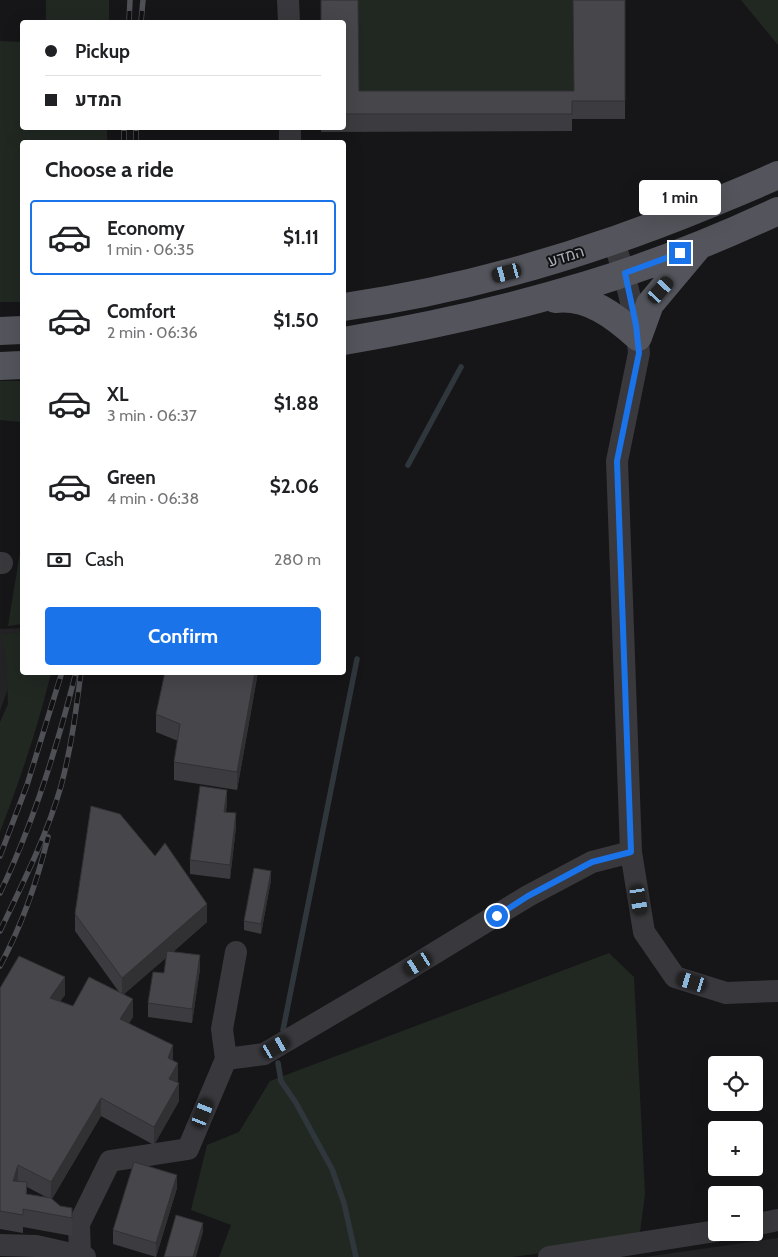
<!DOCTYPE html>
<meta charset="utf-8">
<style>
:root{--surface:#fff;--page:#f2f2f2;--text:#202124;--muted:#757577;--line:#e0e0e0;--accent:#1a73e8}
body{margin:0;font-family:Cabin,Heebo,sans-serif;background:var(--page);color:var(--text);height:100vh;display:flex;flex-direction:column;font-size:19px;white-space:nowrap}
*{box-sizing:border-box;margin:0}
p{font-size:16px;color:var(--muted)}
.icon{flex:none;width:28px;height:28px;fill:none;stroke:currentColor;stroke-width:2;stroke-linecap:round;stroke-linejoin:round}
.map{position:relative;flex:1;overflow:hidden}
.details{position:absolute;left:20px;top:140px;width:326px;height:535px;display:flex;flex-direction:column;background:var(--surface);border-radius:5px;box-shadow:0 5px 20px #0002}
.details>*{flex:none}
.banner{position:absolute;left:20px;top:20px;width:326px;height:110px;border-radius:5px;box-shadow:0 5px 20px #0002;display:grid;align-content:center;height:110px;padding:0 25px;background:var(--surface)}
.tools{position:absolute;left:708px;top:1056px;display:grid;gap:10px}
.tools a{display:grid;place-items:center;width:55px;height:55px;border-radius:5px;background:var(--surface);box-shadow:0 5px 20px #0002;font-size:25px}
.end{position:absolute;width:22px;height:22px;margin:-11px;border:6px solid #1a73e8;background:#fff;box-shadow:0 0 0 2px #fff}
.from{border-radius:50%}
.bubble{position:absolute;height:35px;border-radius:5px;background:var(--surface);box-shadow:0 5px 20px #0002;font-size:16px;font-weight:800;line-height:35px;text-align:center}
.car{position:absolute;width:15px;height:30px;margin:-15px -8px;border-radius:6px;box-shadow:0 0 4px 1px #0007;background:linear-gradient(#222 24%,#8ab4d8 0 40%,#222 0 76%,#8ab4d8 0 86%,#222 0)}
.banner b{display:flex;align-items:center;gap:18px;height:48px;font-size:19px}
.banner b+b{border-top:1px solid var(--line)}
.banner i{width:12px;height:12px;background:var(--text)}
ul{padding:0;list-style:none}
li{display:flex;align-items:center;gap:15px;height:75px;margin:0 10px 8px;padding:0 15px;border:2px solid transparent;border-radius:5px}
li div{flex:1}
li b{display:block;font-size:19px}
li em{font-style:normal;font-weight:800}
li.current{border-color:var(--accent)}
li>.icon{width:45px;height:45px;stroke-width:1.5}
h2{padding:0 25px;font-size:22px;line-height:60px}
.pay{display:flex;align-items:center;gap:12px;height:55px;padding:0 25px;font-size:19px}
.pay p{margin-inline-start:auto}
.action{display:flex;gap:10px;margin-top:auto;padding:10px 25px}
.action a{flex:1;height:58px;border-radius:5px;background:var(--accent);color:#fff;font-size:20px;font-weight:800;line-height:58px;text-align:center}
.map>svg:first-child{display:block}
.built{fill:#232225}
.green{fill:#212822}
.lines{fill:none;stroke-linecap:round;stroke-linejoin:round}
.stream{stroke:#2f373d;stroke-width:5.5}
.minor{stroke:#38383d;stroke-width:22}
.major{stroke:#54555c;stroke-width:28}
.rail-casing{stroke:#4f5056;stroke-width:5.5}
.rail{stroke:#111113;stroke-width:4;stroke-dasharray:11;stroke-linecap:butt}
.wall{fill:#3c3c40;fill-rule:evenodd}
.shaded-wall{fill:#313134}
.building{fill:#46464b;stroke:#313134}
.route{stroke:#1a73e8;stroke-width:6}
.labels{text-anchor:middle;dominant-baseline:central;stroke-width:4;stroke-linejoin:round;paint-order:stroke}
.street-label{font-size:16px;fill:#a9adb7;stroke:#111113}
</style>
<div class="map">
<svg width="778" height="1257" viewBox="0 0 778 1257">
<rect width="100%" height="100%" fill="#161618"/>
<!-- built -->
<path class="built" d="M22,628V649L0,711V629Z
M778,1238V1257H645Z"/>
<!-- green -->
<path class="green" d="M46,0H109V22H46Z
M358,0H573L574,109H359Z
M741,0H778V45Z
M0,41L22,42V128H107V142H22V302H0Z
M0,381H22V422L0,420Z
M22,540V624L8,626Z
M22,632V672L51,673C38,727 20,780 0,832V722L8,704L6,658L1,635Z
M609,953L634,977L645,1194L639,1240L512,1257H219L231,1225L191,1210L207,1145L239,1132L270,1081Z"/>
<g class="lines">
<!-- stream -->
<path class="stream" d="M408,465L461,367
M283,1030L357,659
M278,1063L281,1081L296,1103L332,1169L344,1203L356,1257"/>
<!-- minor -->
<path class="minor" d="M288,0L289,22
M290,128V142
M614,242C626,278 636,315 639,353L617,461L631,852L644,932L675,977L726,993L778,991
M0,563H2
M226,1059L264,1054L402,973L528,896L592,862L631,852
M754,1225L778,1220
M0,1245L36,1246L85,1257
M80,1255L79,1224L110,1161L188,1149L226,1059L222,1029L236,952
M549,1257L716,1231"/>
<!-- major -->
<path class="major" d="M555,299C588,295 615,316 638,337L650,304L697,248
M344,307C470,289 594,252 712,203C734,194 756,185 778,175
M0,331L22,330
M344,341C426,327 508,309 587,285C653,265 716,240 778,211
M0,366L22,365"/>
<defs>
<path id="rail" d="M129,22L130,0
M141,22L143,0
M124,142V128
M136,142V128
M0,856L27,785L62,672
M0,893C33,824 56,751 75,676
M0,931C22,885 47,835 61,786C71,749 76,711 81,672
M0,966C22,925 37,882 48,837"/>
</defs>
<!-- rail casing -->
<use href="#rail" class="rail-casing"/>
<!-- rail -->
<use href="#rail" class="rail"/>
</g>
<!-- wall -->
<path class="wall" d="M625,0V119H572V131L321,132V128H344V22L359,91H574Z
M258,672L237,790L174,780V762L178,741L156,732V714Z
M227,803L226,812L236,827L230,879L190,874V860Z
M271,880L261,934L244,930V921Z
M75,914L207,922L173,952L200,969L192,1023L148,1017V1003L164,973L167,957L124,994L133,1017L129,1023L173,1060L178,1080L177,1082L179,1101L154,1145L101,1116L52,1199L60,1206L72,1208V1236L23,1227V1233L0,1229V988L65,995L60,1001L73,1006L119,992L75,931ZM27,1187L46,1197L27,1194Z
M177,1188L156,1257L113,1244V1230Z"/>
<!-- shaded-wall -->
<path class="shaded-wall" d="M255,672H258L237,790V772Z
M227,790V803L224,826V812Z
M236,813V827L230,879V865Z
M271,871V880L261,934V924Z
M207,904V922L122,996V978Z
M200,955V969L192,1023V1009Z
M65,977V995L50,1015V998Z
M133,999V1017L120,1037V1019Z
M173,1045V1062L168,1058Z
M178,1063V1080L169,1097V1079Z
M179,1083V1101L154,1145V1127Z
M101,1098V1116L51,1200V1182Z
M18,1165V1183L13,1181Z
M177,1175V1188L156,1257V1243Z
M203,1223V1232L196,1257H193Z"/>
<!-- building -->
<path class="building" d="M321,0H358L359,91H574L573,0H625V101H572V114H344V22H321Z
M165,672H255L237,772L174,762L180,724L156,714Z
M200,786L227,790L224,812L236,813L230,865L190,860Z
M91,806L120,814L155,856L165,843L207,904L122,978L75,914Z
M254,868L271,871L261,924L244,921Z
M167,951L200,955L192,1009L148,1003L153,972L164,973Z
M19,956L65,977L50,998L73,1006L89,977L133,999L120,1019L173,1045L168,1058L178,1063L169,1079L179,1083L154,1127L101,1098L51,1182L18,1165L13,1181L27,1182L26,1194L51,1198L60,1206L72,1208V1218L23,1209V1215L0,1211V988Z
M134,1162L177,1175L156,1243L113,1230Z
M176,1215L203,1223L193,1257H164Z"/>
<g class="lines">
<!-- route -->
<path class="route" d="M497,916L528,896L592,862L631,852L617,461L639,353L636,325L625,273L680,253"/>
</g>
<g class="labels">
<!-- street labels -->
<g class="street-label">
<text transform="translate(566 256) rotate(-17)">המדע</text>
</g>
</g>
</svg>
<div class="tools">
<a><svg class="icon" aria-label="locate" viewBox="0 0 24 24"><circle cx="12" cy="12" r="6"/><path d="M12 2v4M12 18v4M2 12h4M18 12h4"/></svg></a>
<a>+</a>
<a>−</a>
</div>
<i class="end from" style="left:497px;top:916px"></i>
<i class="end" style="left:680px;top:253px"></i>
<div class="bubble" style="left:639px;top:180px;width:82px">1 min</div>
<i class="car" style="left:507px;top:273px;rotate:255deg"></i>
<i class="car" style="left:661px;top:290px;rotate:42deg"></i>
<i class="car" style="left:639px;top:900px;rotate:171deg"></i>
<i class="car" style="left:418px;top:964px;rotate:239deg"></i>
<i class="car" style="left:692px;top:982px;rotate:287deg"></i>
<i class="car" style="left:276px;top:1047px;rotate:60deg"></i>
<i class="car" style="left:203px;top:1113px;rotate:22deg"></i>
<div class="banner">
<b><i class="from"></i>Pickup</b>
<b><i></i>המדע</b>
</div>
<section class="details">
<h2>Choose a ride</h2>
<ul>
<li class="current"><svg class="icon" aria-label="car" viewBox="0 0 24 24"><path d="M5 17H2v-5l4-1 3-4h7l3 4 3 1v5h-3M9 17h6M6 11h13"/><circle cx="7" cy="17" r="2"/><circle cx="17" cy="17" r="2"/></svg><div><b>Economy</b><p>1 min · 06:35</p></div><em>$1.11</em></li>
<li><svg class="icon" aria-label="car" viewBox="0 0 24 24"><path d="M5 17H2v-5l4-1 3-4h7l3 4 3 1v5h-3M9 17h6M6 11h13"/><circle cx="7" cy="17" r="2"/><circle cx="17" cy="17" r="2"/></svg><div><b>Comfort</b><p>2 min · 06:36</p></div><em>$1.50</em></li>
<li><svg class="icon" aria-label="car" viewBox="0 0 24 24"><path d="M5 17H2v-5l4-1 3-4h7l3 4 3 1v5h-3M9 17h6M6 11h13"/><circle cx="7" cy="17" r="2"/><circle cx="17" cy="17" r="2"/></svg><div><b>XL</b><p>3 min · 06:37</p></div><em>$1.88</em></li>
<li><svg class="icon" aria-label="car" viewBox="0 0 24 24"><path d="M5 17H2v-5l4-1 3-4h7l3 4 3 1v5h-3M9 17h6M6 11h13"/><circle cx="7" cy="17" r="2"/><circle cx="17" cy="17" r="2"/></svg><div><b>Green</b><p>4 min · 06:38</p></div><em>$2.06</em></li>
</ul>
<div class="pay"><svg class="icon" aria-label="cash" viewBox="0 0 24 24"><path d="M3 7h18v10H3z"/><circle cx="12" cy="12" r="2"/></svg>Cash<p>280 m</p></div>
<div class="action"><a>Confirm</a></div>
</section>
</div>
